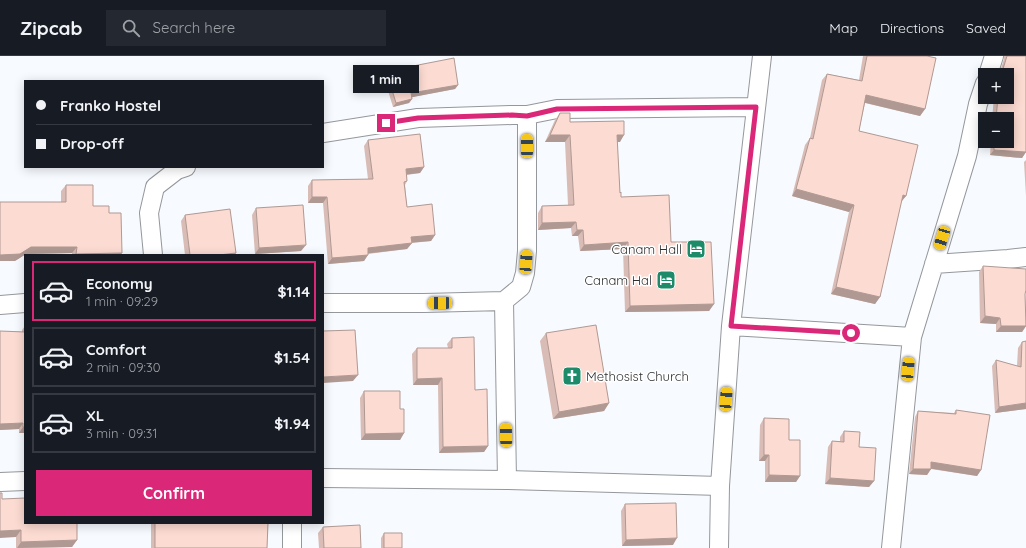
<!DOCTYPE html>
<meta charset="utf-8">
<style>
:root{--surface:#171b24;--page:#242831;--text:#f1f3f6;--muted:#9ea1a6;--line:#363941;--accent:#db2777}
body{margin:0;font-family:Quicksand,sans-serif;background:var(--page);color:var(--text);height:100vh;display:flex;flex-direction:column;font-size:15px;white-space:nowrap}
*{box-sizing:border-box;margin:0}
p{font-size:13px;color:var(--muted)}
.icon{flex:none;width:22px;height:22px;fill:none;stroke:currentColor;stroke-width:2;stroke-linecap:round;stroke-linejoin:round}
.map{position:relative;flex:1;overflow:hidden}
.side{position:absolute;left:24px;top:198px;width:300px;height:270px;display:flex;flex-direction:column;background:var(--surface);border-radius:0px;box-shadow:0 2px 10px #0003}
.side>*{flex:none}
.guide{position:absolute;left:24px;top:24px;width:300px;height:88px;border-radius:0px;box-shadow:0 2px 10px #0003;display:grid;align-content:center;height:88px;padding:0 12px;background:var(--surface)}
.buttons{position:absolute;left:978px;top:12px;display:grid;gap:8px}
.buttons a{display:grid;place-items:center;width:36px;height:36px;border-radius:0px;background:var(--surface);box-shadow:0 2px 10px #0003;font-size:20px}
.end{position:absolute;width:18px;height:18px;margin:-9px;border:5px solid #db2777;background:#fff;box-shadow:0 0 0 2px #fff}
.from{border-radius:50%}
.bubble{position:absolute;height:28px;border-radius:0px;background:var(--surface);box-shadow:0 2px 10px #0003;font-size:13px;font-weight:700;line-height:28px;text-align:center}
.car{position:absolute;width:12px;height:24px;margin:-12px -6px;border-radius:5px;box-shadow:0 0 3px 1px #0007;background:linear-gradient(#f5c518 24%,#345 0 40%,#f5c518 0 76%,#345 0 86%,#f5c518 0)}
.guide b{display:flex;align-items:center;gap:14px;height:38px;font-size:15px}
.guide b+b{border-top:1px solid var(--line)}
.guide i{width:10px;height:10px;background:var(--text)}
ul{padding:7px 0 0;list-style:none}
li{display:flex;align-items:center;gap:12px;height:60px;margin:0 8px 6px;padding:0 4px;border:2px solid var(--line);border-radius:0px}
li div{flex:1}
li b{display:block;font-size:15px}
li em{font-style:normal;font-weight:700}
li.current{border-color:var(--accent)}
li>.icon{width:36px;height:36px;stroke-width:1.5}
.action{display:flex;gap:8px;margin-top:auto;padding:8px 12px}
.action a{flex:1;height:46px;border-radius:0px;background:var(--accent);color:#fff;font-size:16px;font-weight:700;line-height:46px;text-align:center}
header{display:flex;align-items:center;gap:24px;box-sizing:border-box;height:56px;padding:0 20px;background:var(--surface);border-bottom:1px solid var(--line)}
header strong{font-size:19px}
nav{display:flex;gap:22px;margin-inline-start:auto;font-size:14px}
.search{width:280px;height:36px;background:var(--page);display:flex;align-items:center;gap:10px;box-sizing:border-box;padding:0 14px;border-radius:0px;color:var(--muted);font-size:15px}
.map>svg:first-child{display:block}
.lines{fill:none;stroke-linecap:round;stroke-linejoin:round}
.street-casing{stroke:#94979b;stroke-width:20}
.street{stroke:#fff;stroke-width:18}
.wall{fill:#d9bcb5}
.shaded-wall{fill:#b09993}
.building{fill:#fcdbd2;stroke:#b09993}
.route{stroke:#db2777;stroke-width:5}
.labels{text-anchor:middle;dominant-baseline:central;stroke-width:3;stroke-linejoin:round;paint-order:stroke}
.poi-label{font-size:13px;fill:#2e3031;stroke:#fff;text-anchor:end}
</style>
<header>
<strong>Zipcab</strong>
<div class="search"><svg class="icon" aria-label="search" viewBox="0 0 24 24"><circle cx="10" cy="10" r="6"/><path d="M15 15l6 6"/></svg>Search here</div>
<nav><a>Map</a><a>Directions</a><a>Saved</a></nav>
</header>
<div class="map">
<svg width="1026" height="492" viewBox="0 0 1026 492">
<rect width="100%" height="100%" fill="#f7faff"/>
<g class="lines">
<defs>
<path id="street" d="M988,19L994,0
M323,77L418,62L512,59H527L557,53L756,51
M153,199L149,157L155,131L177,114L186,111
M934,208L1008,203L1026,201
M323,247H424L504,245
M0,249L25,247
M731,270L912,281
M323,422L507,424L720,430
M507,424L504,245L521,231L525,217L527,195V59
M0,426L25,425
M292,467V492
M719,492L720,430L731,270L762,0
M891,492L912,281L967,100L978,48L985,27"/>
</defs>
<!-- street casing -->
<use href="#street" class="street-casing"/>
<!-- street -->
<use href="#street" class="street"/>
</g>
<!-- wall -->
<path class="wall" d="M863,0H927L925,53L920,60L865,47L859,75L906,140L901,146L880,241L875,248L831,238L849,156L792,140L805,89L810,82L822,24L827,18L859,24Z
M1004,0H1026V96L1022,102L990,99L991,85H1007V63H992L994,41H1007V19H999L1004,3Z
M413,10L458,29L455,33L412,41V43L409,47L393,51L386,28L389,24L411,18L410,14Z
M560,57L570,66L620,86H617L620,137L621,141L671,186L714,248L709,255L625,256L623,193L580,195L578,180H572L571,172L538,174V157L542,150L568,149L565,86H545L555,64Z
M368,84L424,111L420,117L407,119V125L405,129L407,151L435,179L431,185L412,187L407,193L368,198L364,205L328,208L323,147H308V130L312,124L368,123L364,90Z
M1026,104V140L1024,106Z
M66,129L93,150L109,157L122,197L120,199H72V197L26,198L15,205L61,146V135Z
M256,152L301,195L255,198L252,159Z
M185,159L236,197L234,199H185L181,165Z
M983,210L1025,238L1026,270L1022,276H996V268L980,267L979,216Z
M25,270V391L24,377H19V373L0,374V275L22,276V274Z
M546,277L609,347L604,355L553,363L540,285Z
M452,282L475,334L488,390L484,396L439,397L438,329H413L412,298L417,292H448L447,288Z
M1022,286L1026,353L995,357L992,310L996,304L1017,310L1018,292Z
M364,335L400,353L404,377L400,384H361L360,342Z
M956,354L981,414L977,420L931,413L927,419L909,418L915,361L918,355L954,357Z
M764,362L800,420L796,426H765V405H759L760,369Z
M844,375L859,391L874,425L869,431L825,428L828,391L832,385H840V381Z
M2,443L77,484L72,491L16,492V481Z
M625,448L673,489L622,490L621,455Z
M151,467H268L267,492H151Z
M323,471L361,492H319L318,477Z
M384,477L402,492H381V482Z"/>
<!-- shaded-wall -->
<path class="shaded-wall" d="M458,29L455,33L408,42L411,37Z
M866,39L925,53L920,60L862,46Z
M412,43L409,47L393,51L396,47Z
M550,79H570L565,86H545Z
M617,79H624L620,86H612Z
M994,94L1026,96L1022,102L990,99Z
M424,111L420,117L402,119L406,113Z
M796,133L854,149L849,156L792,140Z
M903,139L906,140L901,146Z
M312,141H327L323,147H308Z
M576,166L571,172L538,174L542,167Z
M577,174H583L578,180H572Z
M435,179L431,185L407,187L411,181Z
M628,186L623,193L580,195L584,189Z
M412,187L407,193L363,198L368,192Z
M306,189L301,195L255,198L259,192Z
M31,191H77L72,197L26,198L15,205H0V199Z
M122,197L120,199H75L76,198Z
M236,197L234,199H219Z
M368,199L364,205L328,208L332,202Z
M836,231L880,241L875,248L831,238Z
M714,248L709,255L625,256L630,250Z
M985,260L1000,262L996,268L980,267Z
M1001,270H1026L1022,276H996Z
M358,319L353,325L323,327V321Z
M442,322L438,329H413L417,323Z
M609,347L604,355L553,363L559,356Z
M1026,347V353L995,357L999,351Z
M23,367L19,373L0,374V368Z
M23,371H25V376L24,377H19Z
M404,377L400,384H361L365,378Z
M488,390L484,396L439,397L443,391Z
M764,399H769L765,405H759Z
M931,406L981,414L977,420L927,412Z
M913,413H931L927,419L909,418Z
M769,419L800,420L796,426H765Z
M830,422L874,425L869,431L825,428Z
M21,474L16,481L0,482V475Z
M677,482L673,489L622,490L626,484Z
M77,484L72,491L17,492L21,486Z"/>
<!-- building -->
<path class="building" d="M867,0H927L936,2L925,53L866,39L859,75L918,89L906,140L903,139L880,241L836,231L854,149L796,133L810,82L813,83L827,18L862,25Z
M1007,0H1026V96L994,94V85H1007V63H996L998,41H1007V19H1000L1002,16Z
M454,2L458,29L411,37L412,43L396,47L389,24L414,17L413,10Z
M560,57H570V66L624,65V79H617L620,137L621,136V141L669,139L671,186H711L714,248L630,250L628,186L584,189L583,174H577L576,166L542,167V150L574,149L570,79H550Z
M420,78L424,111L406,113L407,125L404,126L407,151L432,148L435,179L411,181L412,187L368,192V199L332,202L327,141H312V124L373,123L368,84Z
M66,129H93V150H109V157H121L122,197L76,198L77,191H31L20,198L0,199V146H66Z
M303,149L306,189L259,192L256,152Z
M230,153L236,197L219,199H190L185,159Z
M983,210L1026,213V234L1025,238L1026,270H1001L1000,262L985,260Z
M596,269L609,347L559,356L546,277Z
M355,274L358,319L323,321V275Z
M0,275L25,276V371H23V367L0,368Z
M474,281L475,334L487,333L488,390L443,391L442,322L417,323V292H452V282Z
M1026,285V347L999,351L996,304L1021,311L1022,286Z
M364,335H400V353H404V377L365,378Z
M956,354L990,359L981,414L931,406V413H913L918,355L956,358Z
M764,362L789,363V384H800V420L769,419V399H764Z
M844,375L860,376L859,391L876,392L874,425L830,422L832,385L844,386Z
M0,437H2V443L25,442V467H77V484L21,486V474L0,475Z
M676,447L677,482L626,484L625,448Z
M155,467H268L267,492H155Z
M360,469L361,492H324L323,471Z
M384,477H402V492H384Z"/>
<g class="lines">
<!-- route -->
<path class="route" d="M386,67L418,62L512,59L527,60L557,53L756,51L731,270L851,277"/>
</g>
<!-- icons -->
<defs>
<symbol id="hotel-square" viewBox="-11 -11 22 22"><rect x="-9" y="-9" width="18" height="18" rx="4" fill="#1d8b6a" stroke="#fff"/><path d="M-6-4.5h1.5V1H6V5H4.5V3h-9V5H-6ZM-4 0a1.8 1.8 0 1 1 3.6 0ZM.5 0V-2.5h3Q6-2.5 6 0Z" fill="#fff"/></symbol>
<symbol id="church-square" viewBox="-11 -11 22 22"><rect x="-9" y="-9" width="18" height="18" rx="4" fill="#1d8b6a" stroke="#fff"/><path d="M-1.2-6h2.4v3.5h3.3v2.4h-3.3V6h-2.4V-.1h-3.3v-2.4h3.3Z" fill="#fff"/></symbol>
</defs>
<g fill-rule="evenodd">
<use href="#hotel-square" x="685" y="182" width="22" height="22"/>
<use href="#hotel-square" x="655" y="213" width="22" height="22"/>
<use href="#church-square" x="561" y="309" width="22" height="22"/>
</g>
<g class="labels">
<!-- poi labels -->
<g class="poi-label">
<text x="682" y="193">Canam Hall</text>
<text x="652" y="224">Canam Hal</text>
<text x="586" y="320" text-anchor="start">Methosist Church</text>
</g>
</g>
</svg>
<div class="buttons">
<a>+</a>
<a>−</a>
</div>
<i class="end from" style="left:851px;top:277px"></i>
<i class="end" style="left:386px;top:67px"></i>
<div class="bubble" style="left:353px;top:9px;width:66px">1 min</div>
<i class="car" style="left:527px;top:90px;rotate:0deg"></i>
<i class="car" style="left:942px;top:182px;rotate:197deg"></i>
<i class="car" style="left:526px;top:206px;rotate:4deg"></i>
<i class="car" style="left:440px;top:247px;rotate:269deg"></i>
<i class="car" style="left:908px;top:313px;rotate:5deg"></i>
<i class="car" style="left:726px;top:343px;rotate:4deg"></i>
<i class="car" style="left:506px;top:379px;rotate:359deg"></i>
<div class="guide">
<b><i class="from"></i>Franko Hostel</b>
<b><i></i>Drop-off</b>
</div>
<section class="side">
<ul>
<li class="current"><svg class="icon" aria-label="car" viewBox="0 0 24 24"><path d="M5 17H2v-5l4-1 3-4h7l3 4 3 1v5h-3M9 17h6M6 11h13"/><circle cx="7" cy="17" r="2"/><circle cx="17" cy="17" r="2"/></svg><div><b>Economy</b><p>1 min · 09:29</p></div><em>$1.14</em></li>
<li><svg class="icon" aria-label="car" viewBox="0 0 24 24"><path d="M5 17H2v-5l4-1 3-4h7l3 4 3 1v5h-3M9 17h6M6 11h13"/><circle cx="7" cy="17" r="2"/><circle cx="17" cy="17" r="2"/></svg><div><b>Comfort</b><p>2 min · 09:30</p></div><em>$1.54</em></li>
<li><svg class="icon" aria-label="car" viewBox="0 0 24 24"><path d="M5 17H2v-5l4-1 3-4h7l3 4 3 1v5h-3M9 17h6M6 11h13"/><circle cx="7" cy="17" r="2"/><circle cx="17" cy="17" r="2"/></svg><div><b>XL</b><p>3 min · 09:31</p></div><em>$1.94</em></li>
</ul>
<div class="action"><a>Confirm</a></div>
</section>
</div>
